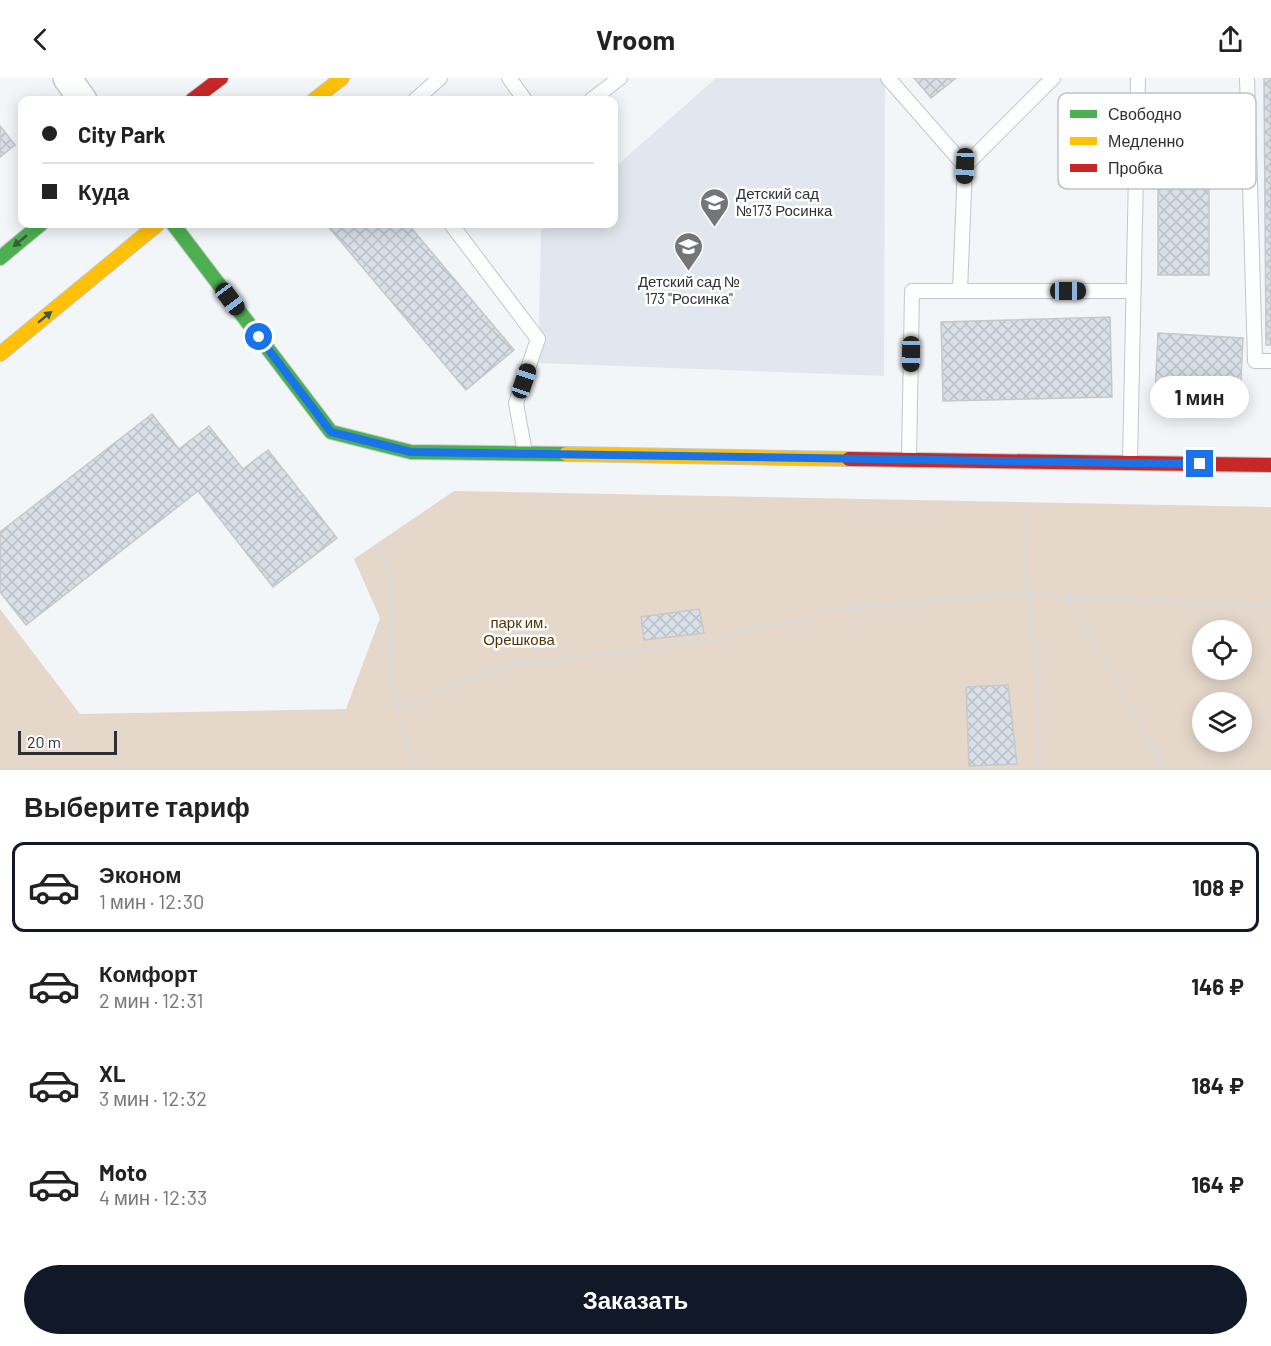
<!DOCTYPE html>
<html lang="ru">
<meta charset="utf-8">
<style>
:root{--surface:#fff;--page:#f2f2f2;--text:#222;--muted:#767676;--line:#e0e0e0;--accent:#111827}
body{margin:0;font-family:Barlow,sans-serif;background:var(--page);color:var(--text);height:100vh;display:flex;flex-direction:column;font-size:22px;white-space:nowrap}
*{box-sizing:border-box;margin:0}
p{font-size:20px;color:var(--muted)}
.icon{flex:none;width:33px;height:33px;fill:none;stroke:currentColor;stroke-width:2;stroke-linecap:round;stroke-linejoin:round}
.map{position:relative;height:692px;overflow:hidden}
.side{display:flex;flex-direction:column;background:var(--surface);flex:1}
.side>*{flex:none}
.hud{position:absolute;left:18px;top:18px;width:600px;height:132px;border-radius:12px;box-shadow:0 3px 15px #0003;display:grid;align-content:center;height:132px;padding:0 24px;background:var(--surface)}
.fabs{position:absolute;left:1192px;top:542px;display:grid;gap:12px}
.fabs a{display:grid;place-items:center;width:60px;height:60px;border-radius:50%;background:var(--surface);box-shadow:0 3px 15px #0003;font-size:30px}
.scale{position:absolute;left:18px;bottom:15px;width:99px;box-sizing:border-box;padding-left:6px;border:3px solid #2e3032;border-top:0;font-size:16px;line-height:21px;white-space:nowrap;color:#2e3032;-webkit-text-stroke:4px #fff;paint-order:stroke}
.end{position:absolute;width:27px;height:27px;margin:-14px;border:8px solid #1a73e8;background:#fff;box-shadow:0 0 0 3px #fff}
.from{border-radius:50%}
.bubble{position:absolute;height:42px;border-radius:21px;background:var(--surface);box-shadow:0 3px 15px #0003;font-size:20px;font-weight:700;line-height:42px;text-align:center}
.car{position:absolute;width:18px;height:36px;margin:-18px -9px;border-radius:8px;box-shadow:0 0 4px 2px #0007;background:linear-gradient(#222 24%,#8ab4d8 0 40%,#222 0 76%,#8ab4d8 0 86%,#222 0)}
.hud b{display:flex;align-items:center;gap:21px;height:57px;font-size:22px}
.hud b+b{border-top:2px solid var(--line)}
.hud i{width:15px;height:15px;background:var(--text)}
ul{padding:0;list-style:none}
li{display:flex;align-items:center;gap:18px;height:90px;margin:0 12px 9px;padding:0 12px;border:3px solid transparent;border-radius:12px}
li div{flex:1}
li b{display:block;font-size:22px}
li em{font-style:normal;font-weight:700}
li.active{border-color:var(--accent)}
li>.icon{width:54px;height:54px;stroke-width:1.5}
h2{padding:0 24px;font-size:27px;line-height:72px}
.cta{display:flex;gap:12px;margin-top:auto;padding:12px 24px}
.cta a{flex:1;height:69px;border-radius:36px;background:var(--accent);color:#fff;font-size:24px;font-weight:700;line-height:69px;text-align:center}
header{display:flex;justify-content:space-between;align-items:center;height:78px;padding:0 24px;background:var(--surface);font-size:27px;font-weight:700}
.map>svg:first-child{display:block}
.built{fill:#e2e7ef}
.green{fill:#e5d8ca;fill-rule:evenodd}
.building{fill:url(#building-cross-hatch);stroke:#c6c8ca;stroke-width:1.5}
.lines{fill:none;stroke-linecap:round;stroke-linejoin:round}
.lane-casing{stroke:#c4c6c9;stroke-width:16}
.street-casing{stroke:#c4c6c9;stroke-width:30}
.fast-casing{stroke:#c4c6c9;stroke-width:16}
.slow-casing{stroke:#c4c6c9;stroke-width:16}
.jam-casing{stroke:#c4c6c9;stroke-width:16}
.path{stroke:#d8d9da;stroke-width:4;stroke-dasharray:4.5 4.5;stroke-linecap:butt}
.lane{stroke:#fdfefe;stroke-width:14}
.street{stroke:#fdfefe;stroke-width:27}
.fast{stroke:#4caf50;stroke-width:14}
.slow{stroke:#ffc107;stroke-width:14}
.jam{stroke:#c62828;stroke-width:14}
.oneway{fill:#385c3c}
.route{stroke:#1a73e8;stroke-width:8}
.labels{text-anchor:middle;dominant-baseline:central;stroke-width:5;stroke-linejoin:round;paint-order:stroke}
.poi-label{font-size:15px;fill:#2e3032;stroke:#fff;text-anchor:start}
.park-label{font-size:15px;fill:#533305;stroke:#fff}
.key{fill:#fff;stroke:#c0c1c2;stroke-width:1.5}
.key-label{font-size:16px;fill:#2e3032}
</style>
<header><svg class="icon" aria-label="back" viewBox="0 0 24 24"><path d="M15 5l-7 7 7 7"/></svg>Vroom<svg class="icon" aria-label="share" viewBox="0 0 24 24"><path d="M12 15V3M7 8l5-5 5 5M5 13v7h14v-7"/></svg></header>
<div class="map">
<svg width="1271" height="692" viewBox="0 0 1271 692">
<defs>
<pattern id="building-cross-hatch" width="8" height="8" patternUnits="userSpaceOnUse" patternTransform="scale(1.5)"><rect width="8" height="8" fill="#d8dfe7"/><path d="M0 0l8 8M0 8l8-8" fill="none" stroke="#bac0c7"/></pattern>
</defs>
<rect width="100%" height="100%" fill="#f3f6f9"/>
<!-- built -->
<path class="built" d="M716,0H885L884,298L538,285L541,153L550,146H614V90Z"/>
<!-- green -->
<path class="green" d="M454,413L1271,429V692H0V531L80,636L346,631L380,540L354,481ZM1203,552H1242V591H1203ZM1203,624H1242V663H1203Z"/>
<!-- building -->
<path class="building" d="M914,0H956L931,20Z
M1264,0H1271V267H1266Z
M0,48L15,67L0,79Z
M1158,72H1209V197H1158Z
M326,146H408L514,272L466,312Z
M1110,239L1112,319L943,323L941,244Z
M1158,255L1243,260L1240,320L1155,317Z
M152,336L179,371L209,348L243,391L268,372L337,460L273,509L198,413L26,547L0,514V454Z
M699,531L704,555L644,562L641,539Z
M1008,607L1017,686L969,688L966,609Z"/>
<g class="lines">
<defs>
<path id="lane" d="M509,0L525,22
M888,0L965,88
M1247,0L1255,283H1271
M415,22L440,0
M591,22L620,0
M451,146L538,261L516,325L525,375
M960,213L965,88L1053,0
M909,381L912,213H1133
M1130,384L1138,0"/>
<path id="street" d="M67,0L83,22"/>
<path id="fast" d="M173,146L331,354L411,374L566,376
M0,180L41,146"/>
<path id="slow" d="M314,22L342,0
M0,276L158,146
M566,376L849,381"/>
<path id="jam" d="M192,22L221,0
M849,381L1271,387"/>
</defs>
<!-- lane casing -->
<use href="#lane" class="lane-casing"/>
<!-- street casing -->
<use href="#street" class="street-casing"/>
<!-- fast casing -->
<use href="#fast" class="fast-casing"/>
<!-- slow casing -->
<use href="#slow" class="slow-casing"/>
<!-- jam casing -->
<use href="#jam" class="jam-casing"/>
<!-- path -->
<path class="path" d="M1027,425L1025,486L1038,601L1037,692
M375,467L389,489L394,536L390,598L397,631L414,692
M1069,520L1164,692
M397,631L498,590L696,565L786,545L832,532L1029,516L1069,520L1271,528"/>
<!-- lane -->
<use href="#lane" class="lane"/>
<!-- street -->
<use href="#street" class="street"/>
<!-- fast -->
<use href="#fast" class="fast"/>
<!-- slow -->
<use href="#slow" class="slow"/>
<!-- jam -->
<use href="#jam" class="jam"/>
</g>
<!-- one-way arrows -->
<defs><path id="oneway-solid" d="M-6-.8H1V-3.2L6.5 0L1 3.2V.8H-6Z" transform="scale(1.5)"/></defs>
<g class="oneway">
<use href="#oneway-solid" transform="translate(20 163) rotate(140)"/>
<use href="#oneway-solid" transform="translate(45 239) rotate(-39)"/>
</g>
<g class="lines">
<!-- route -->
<path class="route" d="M259,259L331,354L411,374L1200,386"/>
</g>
<!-- icons -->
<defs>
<symbol id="school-pin" viewBox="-11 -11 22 30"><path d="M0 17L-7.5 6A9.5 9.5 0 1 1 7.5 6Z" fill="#737578" stroke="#fff"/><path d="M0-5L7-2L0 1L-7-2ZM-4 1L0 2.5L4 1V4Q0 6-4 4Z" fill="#fff"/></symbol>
</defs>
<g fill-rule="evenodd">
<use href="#school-pin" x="698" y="108" width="33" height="45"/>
<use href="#school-pin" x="672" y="152" width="33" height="45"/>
</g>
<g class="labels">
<!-- poi labels -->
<g class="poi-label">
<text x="736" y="115">Детский сад<tspan x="736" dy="17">№173 Росинка</tspan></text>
<text x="689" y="203" text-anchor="middle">Детский сад №<tspan x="689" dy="17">173 "Росинка"</tspan></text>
</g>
<!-- park labels -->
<g class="park-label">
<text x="519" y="544">парк им.<tspan x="519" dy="17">Орешкова</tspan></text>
</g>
</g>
<!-- legend -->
<rect x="1058" y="15" width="198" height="96" rx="9" class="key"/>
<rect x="1070" y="32" width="27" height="8" fill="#4caf50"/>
<rect x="1070" y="59" width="27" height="8" fill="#ffc107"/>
<rect x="1070" y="86" width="27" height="8" fill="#c62828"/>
<g class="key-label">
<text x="1108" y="42">Свободно</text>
<text x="1108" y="69">Медленно</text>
<text x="1108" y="96">Пробка</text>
</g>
</svg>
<div class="fabs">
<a><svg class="icon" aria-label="locate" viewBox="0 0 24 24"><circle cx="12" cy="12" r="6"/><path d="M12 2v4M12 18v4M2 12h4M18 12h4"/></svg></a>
<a><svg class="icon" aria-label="layers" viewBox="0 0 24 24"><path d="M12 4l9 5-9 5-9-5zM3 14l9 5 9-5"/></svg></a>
</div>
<div class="scale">20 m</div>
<i class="end from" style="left:259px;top:259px"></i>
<i class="end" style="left:1200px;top:386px"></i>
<div class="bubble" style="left:1150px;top:298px;width:99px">1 мин</div>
<i class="car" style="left:965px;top:88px;rotate:182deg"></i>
<i class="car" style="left:1068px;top:213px;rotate:90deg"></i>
<i class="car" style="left:230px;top:221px;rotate:143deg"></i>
<i class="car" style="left:911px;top:276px;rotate:181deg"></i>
<i class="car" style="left:524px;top:303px;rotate:19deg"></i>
<div class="hud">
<b><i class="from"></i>City Park</b>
<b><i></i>Куда</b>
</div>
</div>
<section class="side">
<h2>Выберите тариф</h2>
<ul>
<li class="active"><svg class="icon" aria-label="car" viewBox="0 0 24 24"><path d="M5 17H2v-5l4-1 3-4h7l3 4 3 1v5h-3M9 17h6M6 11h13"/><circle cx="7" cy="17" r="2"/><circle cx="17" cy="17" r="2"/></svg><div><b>Эконом</b><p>1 мин · 12:30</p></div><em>108 ₽</em></li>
<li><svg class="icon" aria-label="car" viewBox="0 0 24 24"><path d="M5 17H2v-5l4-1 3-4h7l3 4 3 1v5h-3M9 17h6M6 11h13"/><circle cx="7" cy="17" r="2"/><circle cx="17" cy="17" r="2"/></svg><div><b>Комфорт</b><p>2 мин · 12:31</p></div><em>146 ₽</em></li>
<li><svg class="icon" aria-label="car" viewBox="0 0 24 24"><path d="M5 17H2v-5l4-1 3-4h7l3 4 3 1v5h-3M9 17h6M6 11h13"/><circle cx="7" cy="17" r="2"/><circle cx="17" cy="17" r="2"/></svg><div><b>XL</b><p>3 мин · 12:32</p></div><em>184 ₽</em></li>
<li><svg class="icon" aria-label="car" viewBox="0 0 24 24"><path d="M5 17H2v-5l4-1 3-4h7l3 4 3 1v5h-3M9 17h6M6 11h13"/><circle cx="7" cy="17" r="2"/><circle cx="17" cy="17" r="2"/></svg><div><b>Moto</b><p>4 мин · 12:33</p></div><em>164 ₽</em></li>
</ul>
<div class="cta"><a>Заказать</a></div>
</section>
